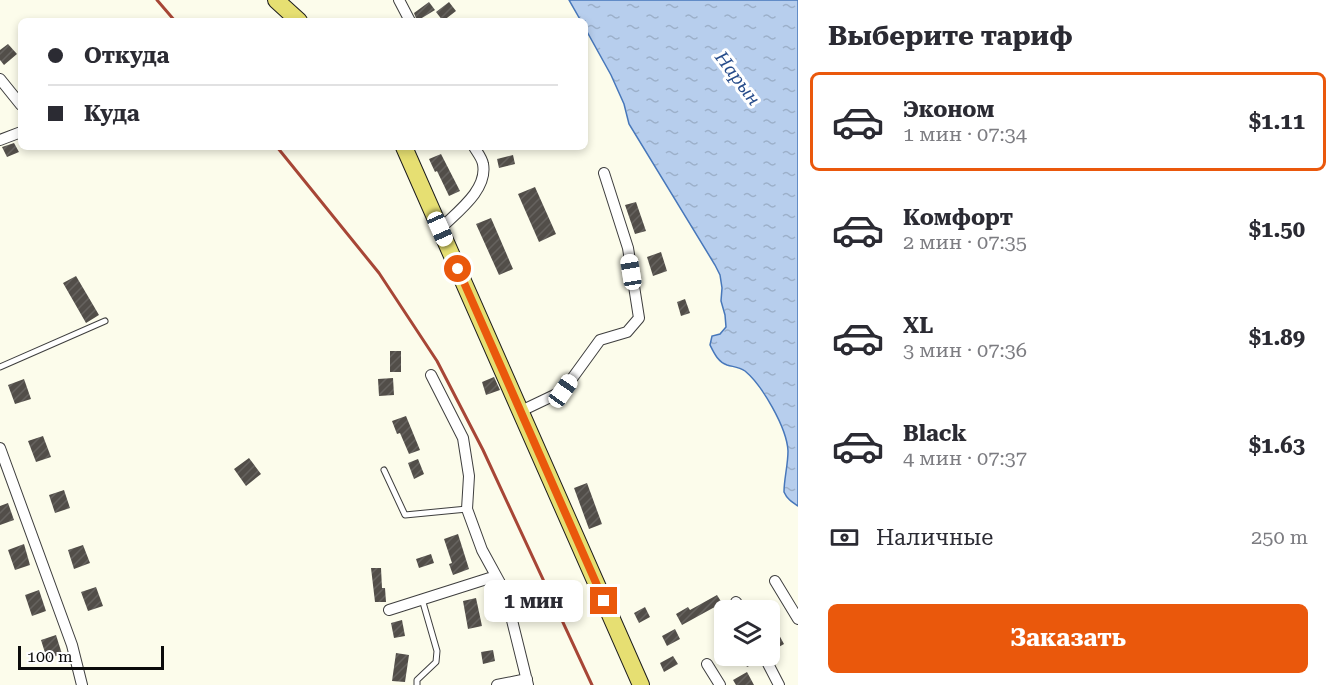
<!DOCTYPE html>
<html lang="ru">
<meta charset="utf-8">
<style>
:root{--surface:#fff;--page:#f7f7f7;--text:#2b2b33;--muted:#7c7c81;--line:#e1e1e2;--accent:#ea580c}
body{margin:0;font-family:"Roboto Serif",serif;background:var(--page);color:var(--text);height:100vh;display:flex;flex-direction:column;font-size:22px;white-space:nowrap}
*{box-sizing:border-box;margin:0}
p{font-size:20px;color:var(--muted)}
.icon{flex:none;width:33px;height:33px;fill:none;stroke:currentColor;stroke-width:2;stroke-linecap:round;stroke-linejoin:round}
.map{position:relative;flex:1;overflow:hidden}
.sheet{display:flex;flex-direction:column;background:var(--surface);width:540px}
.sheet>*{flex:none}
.guide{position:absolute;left:18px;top:18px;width:570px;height:132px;border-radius:9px;box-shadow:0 3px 9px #0003;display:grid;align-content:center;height:132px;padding:0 30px;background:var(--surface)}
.fabs{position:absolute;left:714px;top:600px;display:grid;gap:12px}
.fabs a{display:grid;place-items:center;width:66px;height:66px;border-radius:9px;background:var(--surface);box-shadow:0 3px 9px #0003;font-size:30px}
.scale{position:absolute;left:18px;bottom:15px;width:146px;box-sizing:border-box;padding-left:6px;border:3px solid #0b0b0b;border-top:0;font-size:16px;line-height:21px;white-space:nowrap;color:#0b0b0b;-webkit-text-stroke:4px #fff;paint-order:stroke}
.end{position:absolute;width:27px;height:27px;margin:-14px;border:8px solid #ea580c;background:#fff;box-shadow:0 0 0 3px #fff}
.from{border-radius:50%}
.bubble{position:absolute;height:42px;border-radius:9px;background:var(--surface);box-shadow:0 3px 9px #0003;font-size:20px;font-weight:700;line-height:42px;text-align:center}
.car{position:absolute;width:18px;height:36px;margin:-18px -9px;border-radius:8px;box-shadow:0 0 4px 2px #0007;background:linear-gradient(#fff 24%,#345 0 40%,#fff 0 76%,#345 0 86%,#fff 0)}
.guide b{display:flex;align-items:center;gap:21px;height:57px;font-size:22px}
.guide b+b{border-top:2px solid var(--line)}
.guide i{width:15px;height:15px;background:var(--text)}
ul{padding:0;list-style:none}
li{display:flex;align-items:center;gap:18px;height:99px;margin:0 12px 9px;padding:0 18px;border:3px solid transparent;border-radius:9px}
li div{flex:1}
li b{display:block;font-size:22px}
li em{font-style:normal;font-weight:700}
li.active{border-color:var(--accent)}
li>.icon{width:54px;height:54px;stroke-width:1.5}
h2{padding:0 30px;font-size:27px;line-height:72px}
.pay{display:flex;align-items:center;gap:15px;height:66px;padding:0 30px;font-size:22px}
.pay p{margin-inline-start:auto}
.button{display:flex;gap:12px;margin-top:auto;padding:12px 30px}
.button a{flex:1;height:69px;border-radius:9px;background:var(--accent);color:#fff;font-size:24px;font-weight:700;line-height:69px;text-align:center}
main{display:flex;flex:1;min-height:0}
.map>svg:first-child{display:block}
.water{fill:url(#water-ripples);stroke:#4777ba;stroke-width:1.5}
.building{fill:url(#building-hatch)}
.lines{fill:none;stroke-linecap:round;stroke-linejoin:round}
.service-casing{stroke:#3e3e3e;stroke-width:7}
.minor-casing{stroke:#3e3e3e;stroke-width:12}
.primary-casing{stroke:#1c1c1c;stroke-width:18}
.service{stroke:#fff;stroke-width:5}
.minor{stroke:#fff;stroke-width:10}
.primary{stroke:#e6df72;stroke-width:16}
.rail{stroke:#a74636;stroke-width:3}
.route{stroke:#ea580c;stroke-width:8}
.labels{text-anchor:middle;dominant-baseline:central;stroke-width:6;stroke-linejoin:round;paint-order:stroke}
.water-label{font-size:18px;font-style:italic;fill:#264c8b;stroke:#fff}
</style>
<main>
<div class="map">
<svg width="798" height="685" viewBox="0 0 798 685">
<defs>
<pattern id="water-ripples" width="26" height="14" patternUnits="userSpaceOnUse" patternTransform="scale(1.5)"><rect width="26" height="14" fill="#b7ceed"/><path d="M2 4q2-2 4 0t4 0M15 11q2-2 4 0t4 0" fill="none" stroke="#9cb0ca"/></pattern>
<pattern id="building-hatch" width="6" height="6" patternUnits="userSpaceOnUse" patternTransform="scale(1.5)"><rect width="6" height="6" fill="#524e49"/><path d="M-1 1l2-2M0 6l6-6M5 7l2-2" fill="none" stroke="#66635f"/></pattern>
</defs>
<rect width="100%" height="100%" fill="#fcfceb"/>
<!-- water -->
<path class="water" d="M569,0H798V506C792,502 787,499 784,492C784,479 788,465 788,451C787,428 762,385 745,371C739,367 734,367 727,365C718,362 714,353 710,345L712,336L720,334L726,327L725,315L721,301L722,288L720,275L715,265L629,124L624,104L611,75L585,28V21H581Z"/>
<!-- building -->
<path class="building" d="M429,2L435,10L417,21L414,13Z
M449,2L456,11L443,21L436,12Z
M8,44L17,54L4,65L0,60V50Z
M14,143L19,152L7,157L2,147Z
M441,154L460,191L449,196L437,171L435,172L429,159Z
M513,155L515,164L499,168L497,159Z
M535,187L556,234L539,242L518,194Z
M636,202L646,231L635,234L625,205Z
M491,218L513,269L499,275L476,224Z
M661,252L667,271L653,276L647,257Z
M76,276L99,315L86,323L63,283Z
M685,299L690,313L681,316L677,302Z
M390,351H401V372H390Z
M494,377L500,390L486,395L482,382Z
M393,378L394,395L379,396L378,379Z
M24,379L31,399L15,404L8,385Z
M406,416L420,450L409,454L400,433L397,434L392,421Z
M43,436L51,457L36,462L28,441Z
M249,458L261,474L246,486L234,469Z
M418,459L424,474L414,479L408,463Z
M587,483L602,524L589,529L574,488Z
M64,490L70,508L55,513L49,495Z
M8,503L14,520L0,525V506Z
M458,534L469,569L453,575L449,564L452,563L444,539Z
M24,544L30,565L15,570L8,550Z
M83,545L90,563L74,569L68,550Z
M431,554L434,563L419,568L416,559Z
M371,568H381L382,588H385L386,602H375Z
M96,587L103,606L88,611L81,592Z
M39,590L46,611L32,616L25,595Z
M717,595L722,603L682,625L676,614L688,607L690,610Z
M476,598L482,626L468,629L463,601Z
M645,607L650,617L639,623L634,613Z
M402,620L405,636L394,638L391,623Z
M675,629L680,639L667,646L662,636Z
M778,633L784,644L770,652V638Z
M56,635L62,654L47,659L41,640Z
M493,650L495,661L483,664L481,652Z
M396,653L409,655L405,682L392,681Z
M673,656L678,664L664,672L660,663Z
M741,656H754L757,662L747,667Z
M747,672L754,685H736L733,680Z"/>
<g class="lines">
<defs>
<path id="service" d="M0,367L105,321
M384,470L405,515L467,509
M417,685V680L436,662L437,651L422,599"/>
<path id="minor" d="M399,0L410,21
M0,79L21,105
M0,140L21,132
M440,229C457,212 488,190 483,164C482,158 477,152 474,147
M431,375L463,438L469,476L467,509L482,550L505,592L528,685
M521,411L563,391L600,340L627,332L639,318L628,248L604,173
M0,448L72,645L82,685
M775,581L798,619
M736,602L741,610
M389,610L496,576
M764,656L779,685
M707,664L720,685
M497,685L527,679"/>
<path id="primary" d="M276,0L299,21
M404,147L641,685"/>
</defs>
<!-- service casing -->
<use href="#service" class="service-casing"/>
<!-- minor casing -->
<use href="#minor" class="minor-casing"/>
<!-- primary casing -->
<use href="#primary" class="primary-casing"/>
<!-- service -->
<use href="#service" class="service"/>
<!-- minor -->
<use href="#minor" class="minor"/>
<!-- primary -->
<use href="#primary" class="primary"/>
<!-- rail -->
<path class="rail" d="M157,0L175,21
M277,147L379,273L437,361L483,450L592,685"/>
</g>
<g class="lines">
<!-- route -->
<path class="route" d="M458,269L604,601"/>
</g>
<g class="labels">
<!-- water labels -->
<g class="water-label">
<text transform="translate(738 78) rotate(53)">Нарын</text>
</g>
</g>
</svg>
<div class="fabs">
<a><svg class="icon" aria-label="layers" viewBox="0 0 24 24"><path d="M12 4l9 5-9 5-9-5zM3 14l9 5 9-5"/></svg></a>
</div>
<div class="scale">100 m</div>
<i class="end from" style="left:458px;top:269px"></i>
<i class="end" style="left:604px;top:601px"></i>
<div class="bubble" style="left:484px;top:580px;width:99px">1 мин</div>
<i class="car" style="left:440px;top:229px;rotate:156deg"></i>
<i class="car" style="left:631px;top:272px;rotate:351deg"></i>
<i class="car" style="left:563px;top:391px;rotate:35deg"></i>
<div class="guide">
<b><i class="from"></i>Откуда</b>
<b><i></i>Куда</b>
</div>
</div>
<section class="sheet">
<h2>Выберите тариф</h2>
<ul>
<li class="active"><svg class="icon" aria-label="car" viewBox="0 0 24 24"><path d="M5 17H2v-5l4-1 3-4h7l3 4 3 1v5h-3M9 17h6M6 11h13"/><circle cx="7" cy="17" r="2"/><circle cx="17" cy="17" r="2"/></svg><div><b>Эконом</b><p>1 мин · 07:34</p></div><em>$1.11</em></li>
<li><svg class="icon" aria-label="car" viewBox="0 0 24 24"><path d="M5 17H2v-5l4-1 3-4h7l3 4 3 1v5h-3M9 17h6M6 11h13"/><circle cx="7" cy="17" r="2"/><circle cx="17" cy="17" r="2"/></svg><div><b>Комфорт</b><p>2 мин · 07:35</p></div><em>$1.50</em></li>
<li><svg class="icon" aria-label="car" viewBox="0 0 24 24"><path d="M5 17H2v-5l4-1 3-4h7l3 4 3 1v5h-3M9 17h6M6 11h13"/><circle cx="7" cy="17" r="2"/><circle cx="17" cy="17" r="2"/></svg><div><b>XL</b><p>3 мин · 07:36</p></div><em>$1.89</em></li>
<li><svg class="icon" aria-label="car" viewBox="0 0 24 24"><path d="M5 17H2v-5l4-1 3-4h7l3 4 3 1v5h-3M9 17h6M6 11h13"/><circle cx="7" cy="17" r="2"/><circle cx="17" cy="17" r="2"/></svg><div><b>Black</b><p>4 мин · 07:37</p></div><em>$1.63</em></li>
</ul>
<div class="pay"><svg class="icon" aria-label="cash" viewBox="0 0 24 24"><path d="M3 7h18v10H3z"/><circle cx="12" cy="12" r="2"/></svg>Наличные<p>250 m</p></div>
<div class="button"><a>Заказать</a></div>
</section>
</main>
